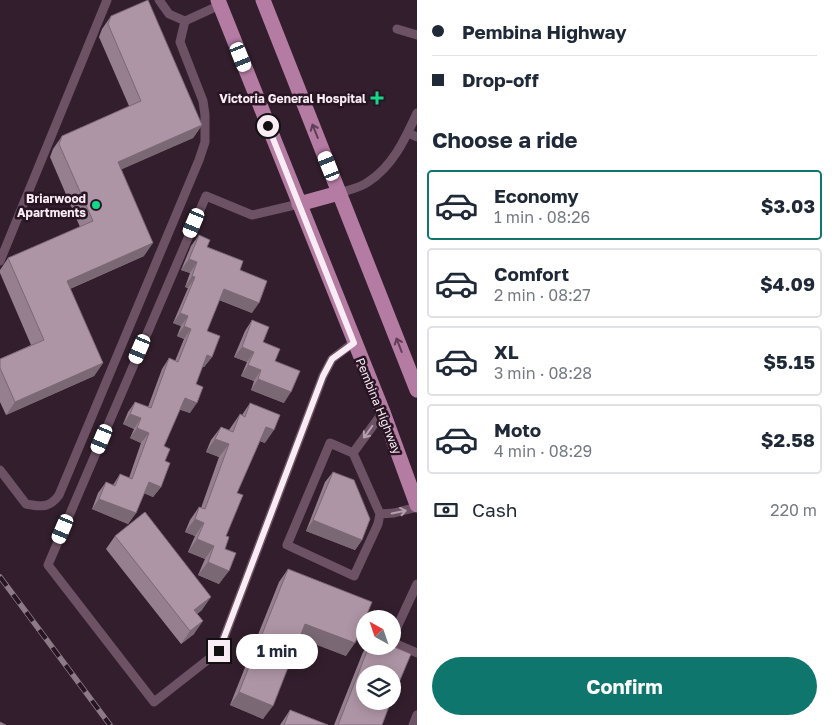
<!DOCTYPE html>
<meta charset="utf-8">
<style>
:root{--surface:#fff;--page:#f6f6f7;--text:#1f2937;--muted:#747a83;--line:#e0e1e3;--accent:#0f766e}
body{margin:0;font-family:"Golos Text",sans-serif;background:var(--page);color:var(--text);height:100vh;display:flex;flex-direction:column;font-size:19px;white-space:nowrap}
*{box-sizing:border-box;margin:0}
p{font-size:16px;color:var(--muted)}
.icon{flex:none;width:28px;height:28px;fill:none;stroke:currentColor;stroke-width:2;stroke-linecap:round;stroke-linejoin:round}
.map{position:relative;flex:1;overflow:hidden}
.sheet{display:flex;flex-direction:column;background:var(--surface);width:415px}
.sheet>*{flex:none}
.guide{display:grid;align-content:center;height:110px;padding:0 15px;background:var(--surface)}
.needle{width:32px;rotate:320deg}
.controls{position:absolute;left:356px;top:610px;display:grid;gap:10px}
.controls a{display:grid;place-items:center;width:45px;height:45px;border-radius:50%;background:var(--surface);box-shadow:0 2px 12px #0003;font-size:25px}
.end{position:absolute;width:22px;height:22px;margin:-11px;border:6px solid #f9ecf5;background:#111;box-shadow:0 0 0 2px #111}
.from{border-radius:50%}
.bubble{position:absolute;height:35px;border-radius:18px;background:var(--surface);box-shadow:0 2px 12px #0003;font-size:16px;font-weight:700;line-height:35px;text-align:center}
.car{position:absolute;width:15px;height:30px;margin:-15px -8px;border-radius:6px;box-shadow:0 0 4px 1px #0007;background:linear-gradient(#fff 24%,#345 0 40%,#fff 0 76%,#345 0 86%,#fff 0)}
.guide b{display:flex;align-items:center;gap:18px;height:48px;font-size:19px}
.guide b+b{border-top:1px solid var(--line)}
.guide i{width:12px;height:12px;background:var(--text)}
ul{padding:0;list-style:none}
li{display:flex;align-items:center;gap:15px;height:70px;margin:0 10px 8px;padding:0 5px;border:2px solid var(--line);border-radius:5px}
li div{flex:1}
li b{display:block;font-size:19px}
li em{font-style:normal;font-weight:700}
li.active{border-color:var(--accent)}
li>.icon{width:45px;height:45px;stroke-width:1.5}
h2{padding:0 15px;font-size:22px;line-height:60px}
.pay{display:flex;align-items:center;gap:12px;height:55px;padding:0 15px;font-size:19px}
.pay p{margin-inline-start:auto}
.cta{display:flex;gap:10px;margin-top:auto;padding:10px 15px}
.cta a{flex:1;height:58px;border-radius:30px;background:var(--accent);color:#fff;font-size:20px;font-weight:700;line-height:58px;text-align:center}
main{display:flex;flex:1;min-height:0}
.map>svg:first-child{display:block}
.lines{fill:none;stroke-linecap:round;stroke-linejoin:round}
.lane{stroke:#6d5265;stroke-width:9}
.primary{stroke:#b47ba3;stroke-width:15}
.rail-casing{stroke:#8c7b87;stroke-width:5.5}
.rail{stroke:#281523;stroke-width:4;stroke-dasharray:11;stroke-linecap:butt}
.wall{fill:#96808f}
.shaded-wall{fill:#7a6874}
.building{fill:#ae95a6;stroke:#7a6874}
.oneway{stroke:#603e56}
.oneway2{stroke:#b39fad}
.route{stroke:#f9ecf5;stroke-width:6}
.poi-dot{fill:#14d989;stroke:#281523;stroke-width:2}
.labels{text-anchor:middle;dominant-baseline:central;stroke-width:5;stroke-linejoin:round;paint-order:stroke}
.poi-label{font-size:12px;font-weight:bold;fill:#f9ecf5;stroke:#281523;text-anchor:end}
.street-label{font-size:12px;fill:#f9ecf5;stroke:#281523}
</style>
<main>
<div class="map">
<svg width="417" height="725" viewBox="0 0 417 725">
<rect width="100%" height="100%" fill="#321e2c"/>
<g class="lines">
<!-- lane -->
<path class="lane" d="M159,0L169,14L185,21L220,5
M397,29L417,35
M408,133L417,137
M339,193C348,190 360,188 368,182C393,166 405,139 417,113
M299,204L252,215L206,196L48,565L154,702L219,651L323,376L332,359L353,343
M0,261L107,0
M330,443L353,453L380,514L378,524L354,576L287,545Z
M353,453L383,412
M0,470L26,504C41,507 50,508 59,495L199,160L205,142V115L203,101L180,42L185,21
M380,514L394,513L417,507
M392,638L417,584
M392,642L417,653
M413,725L417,715"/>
<!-- primary -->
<path class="primary" d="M218,0L383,412L417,505
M263,0L417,390
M299,204L339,193"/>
<defs>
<path id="rail" d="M0,577L110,725"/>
</defs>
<!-- rail casing -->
<use href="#rail" class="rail-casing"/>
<!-- rail -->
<use href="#rail" class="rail"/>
</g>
<!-- wall -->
<path class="wall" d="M111,16L202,125L193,138L121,169L144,256L70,289L103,363L94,376L6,415L0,402V359L31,345L0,273V270L8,258L80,227L50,157L53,149L62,136L129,106L99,37L102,29Z
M199,235L207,247L240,270L252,313L219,300L207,331L212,357L204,367H202L196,384L190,413L180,409L164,446L165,461L161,487L153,497L144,493L136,513L128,524L92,509L98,493L106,482L113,485L120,474L129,478L141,443L130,438L134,429L123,424L128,412L135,402L148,407L162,369L169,358L175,361L184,339L177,336L181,326L173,323L188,288L185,287L190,273L181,270L191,246Z
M252,320L263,342L275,361L284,403L251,390L254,381L241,376L247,362L234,357L245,331Z
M250,403L265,443L260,441L237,493L226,536L219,584L198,575L205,559L188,552L195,536L185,532L190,520L199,507L201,508L219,457L206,452L211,440L221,427L229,430L240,414L242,415Z
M333,472L362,540L355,550L306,531L325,482Z
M115,536L202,610L197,614L194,634L181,644L106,549Z
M288,569L346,656L300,638L263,719L230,705L279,582Z
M367,646H392L382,725H334L363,652Z
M290,710L328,725H280Z"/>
<!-- shaded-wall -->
<path class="shaded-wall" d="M202,125L193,138L109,175L118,162Z
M153,243L144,256L58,294L67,281Z
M189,259L197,262L190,273L181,270Z
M192,276L195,277L188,288L185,287Z
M224,289L259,303L252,313L217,299Z
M180,313L188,316L181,326L173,323Z
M184,326L191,329L184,339L177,336Z
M242,347L254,352L247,362L234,357Z
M207,355L212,357L204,367L200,365Z
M103,363L94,376L6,415L15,402Z
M248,365L261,370L254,381L241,376Z
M258,379L291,392L284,403L251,390Z
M185,398L197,403L190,413L177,409Z
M130,414L141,418L134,429L123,424Z
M266,427L274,430L265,443L257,440Z
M137,428L149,433L141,443L130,438Z
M215,439L229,444L219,457L206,452Z
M149,482L161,487L153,497L141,492Z
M99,499L136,513L128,524L92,509Z
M195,519L204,523L195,536L185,532Z
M313,520L362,540L355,550L306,531Z
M197,539L214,546L205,559L188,552Z
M208,562L229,571L219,584L198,575Z
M211,597L202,610L185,623L194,610Z
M203,621L194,634L181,644L190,631Z
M305,624L355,643L346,656L296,637Z
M239,692L273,706L263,719L230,705Z"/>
<!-- building -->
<path class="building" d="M148,0L202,125L118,162L153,243L67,281L103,363L15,402L0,368V359L44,340L8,258L93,221L59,144L62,136L141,101L108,24L111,16Z
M199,235L210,240L207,247L243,261L240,270L267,281L259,303L224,289L207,331L220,336L212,357L207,355L196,384L203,387L197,403L185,398L164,446L170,449L165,461L170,463L161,487L149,482L136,513L99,499L106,482L115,486L120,474L132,479L149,433L137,428L141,418L130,414L135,402L151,408L169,358L178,362L191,329L184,326L188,316L180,313L195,277L192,276L197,262L189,259Z
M252,320L269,327L263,342L280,349L275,361L300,371L291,392L258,379L261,370L248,365L254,352L242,347Z
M250,403L280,415L274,430L266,427L237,493L243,495L226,536L229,537L225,549L236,553L229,571L208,562L214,546L197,539L204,523L195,519L199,507L205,509L229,444L215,439L221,427L233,432L240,414L245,417Z
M333,472L354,480L370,519L362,540L313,520Z
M145,512L211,597L194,610L203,621L190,631L115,536Z
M288,569L372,602L355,643L305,624L273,706L239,692Z
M369,646H392L411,654L392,699V674H365V701H391L382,725H338Z
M290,710L328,725H284Z
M0,722L6,725H0Z"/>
<!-- one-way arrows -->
<defs><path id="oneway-shaft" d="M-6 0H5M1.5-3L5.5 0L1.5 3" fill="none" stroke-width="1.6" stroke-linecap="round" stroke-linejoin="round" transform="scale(1.25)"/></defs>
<g class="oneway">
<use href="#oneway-shaft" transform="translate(315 131) rotate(-112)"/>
<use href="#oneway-shaft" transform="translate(399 345) rotate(-111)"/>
</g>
<g class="oneway2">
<use href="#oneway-shaft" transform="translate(368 432) rotate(126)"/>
<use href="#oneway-shaft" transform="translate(399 512) rotate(-12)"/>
</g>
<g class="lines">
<!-- route -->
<path class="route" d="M219,651L323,376L332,359L354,343L268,126"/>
</g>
<!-- markers -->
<g class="poi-dot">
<path d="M374.5 90.5h5v5h5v5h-5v5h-5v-5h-5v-5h5z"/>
<circle cx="96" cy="205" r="5"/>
</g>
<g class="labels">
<!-- poi labels -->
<g class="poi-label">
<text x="366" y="98">Victoria General Hospital</text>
<text x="86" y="198">Briarwood<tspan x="86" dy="14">Apartments</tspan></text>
</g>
<!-- street labels -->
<g class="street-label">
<text transform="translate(379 406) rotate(68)">Pembina Highway</text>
</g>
</g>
</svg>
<div class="controls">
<a><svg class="needle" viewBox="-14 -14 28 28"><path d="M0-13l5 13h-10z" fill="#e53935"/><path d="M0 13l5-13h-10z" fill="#747a83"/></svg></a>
<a><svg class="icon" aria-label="layers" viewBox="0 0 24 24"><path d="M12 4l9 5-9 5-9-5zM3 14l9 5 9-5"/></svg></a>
</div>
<i class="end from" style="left:268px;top:126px"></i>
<i class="end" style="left:219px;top:651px"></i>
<div class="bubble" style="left:236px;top:634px;width:82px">1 min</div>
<i class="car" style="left:241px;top:57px;rotate:158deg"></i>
<i class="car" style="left:329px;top:166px;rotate:338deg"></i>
<i class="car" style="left:194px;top:223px;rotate:203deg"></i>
<i class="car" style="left:140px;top:349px;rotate:203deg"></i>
<i class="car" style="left:102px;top:439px;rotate:203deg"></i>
<i class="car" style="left:63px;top:529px;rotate:203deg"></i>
</div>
<section class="sheet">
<div class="guide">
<b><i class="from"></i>Pembina Highway</b>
<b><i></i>Drop-off</b>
</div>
<h2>Choose a ride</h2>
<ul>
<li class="active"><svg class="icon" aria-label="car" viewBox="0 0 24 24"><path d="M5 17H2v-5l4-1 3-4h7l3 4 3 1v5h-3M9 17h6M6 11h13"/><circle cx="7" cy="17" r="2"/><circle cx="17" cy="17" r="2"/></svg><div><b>Economy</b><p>1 min · 08:26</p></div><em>$3.03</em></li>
<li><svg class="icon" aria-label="car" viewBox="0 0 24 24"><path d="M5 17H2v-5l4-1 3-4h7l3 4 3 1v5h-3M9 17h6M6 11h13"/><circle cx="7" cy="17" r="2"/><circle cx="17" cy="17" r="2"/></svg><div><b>Comfort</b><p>2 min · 08:27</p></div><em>$4.09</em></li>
<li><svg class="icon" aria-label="car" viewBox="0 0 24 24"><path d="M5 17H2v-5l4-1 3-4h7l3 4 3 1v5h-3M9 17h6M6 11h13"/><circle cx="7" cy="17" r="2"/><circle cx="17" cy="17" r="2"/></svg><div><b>XL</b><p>3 min · 08:28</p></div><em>$5.15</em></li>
<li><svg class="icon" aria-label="car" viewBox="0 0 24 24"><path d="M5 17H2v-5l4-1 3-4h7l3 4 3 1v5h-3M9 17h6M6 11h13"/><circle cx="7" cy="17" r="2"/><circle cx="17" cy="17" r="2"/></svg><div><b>Moto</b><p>4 min · 08:29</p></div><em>$2.58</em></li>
</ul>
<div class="pay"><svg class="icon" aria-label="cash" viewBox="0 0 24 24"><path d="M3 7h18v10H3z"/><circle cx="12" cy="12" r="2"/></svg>Cash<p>220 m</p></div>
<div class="cta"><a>Confirm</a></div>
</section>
</main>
